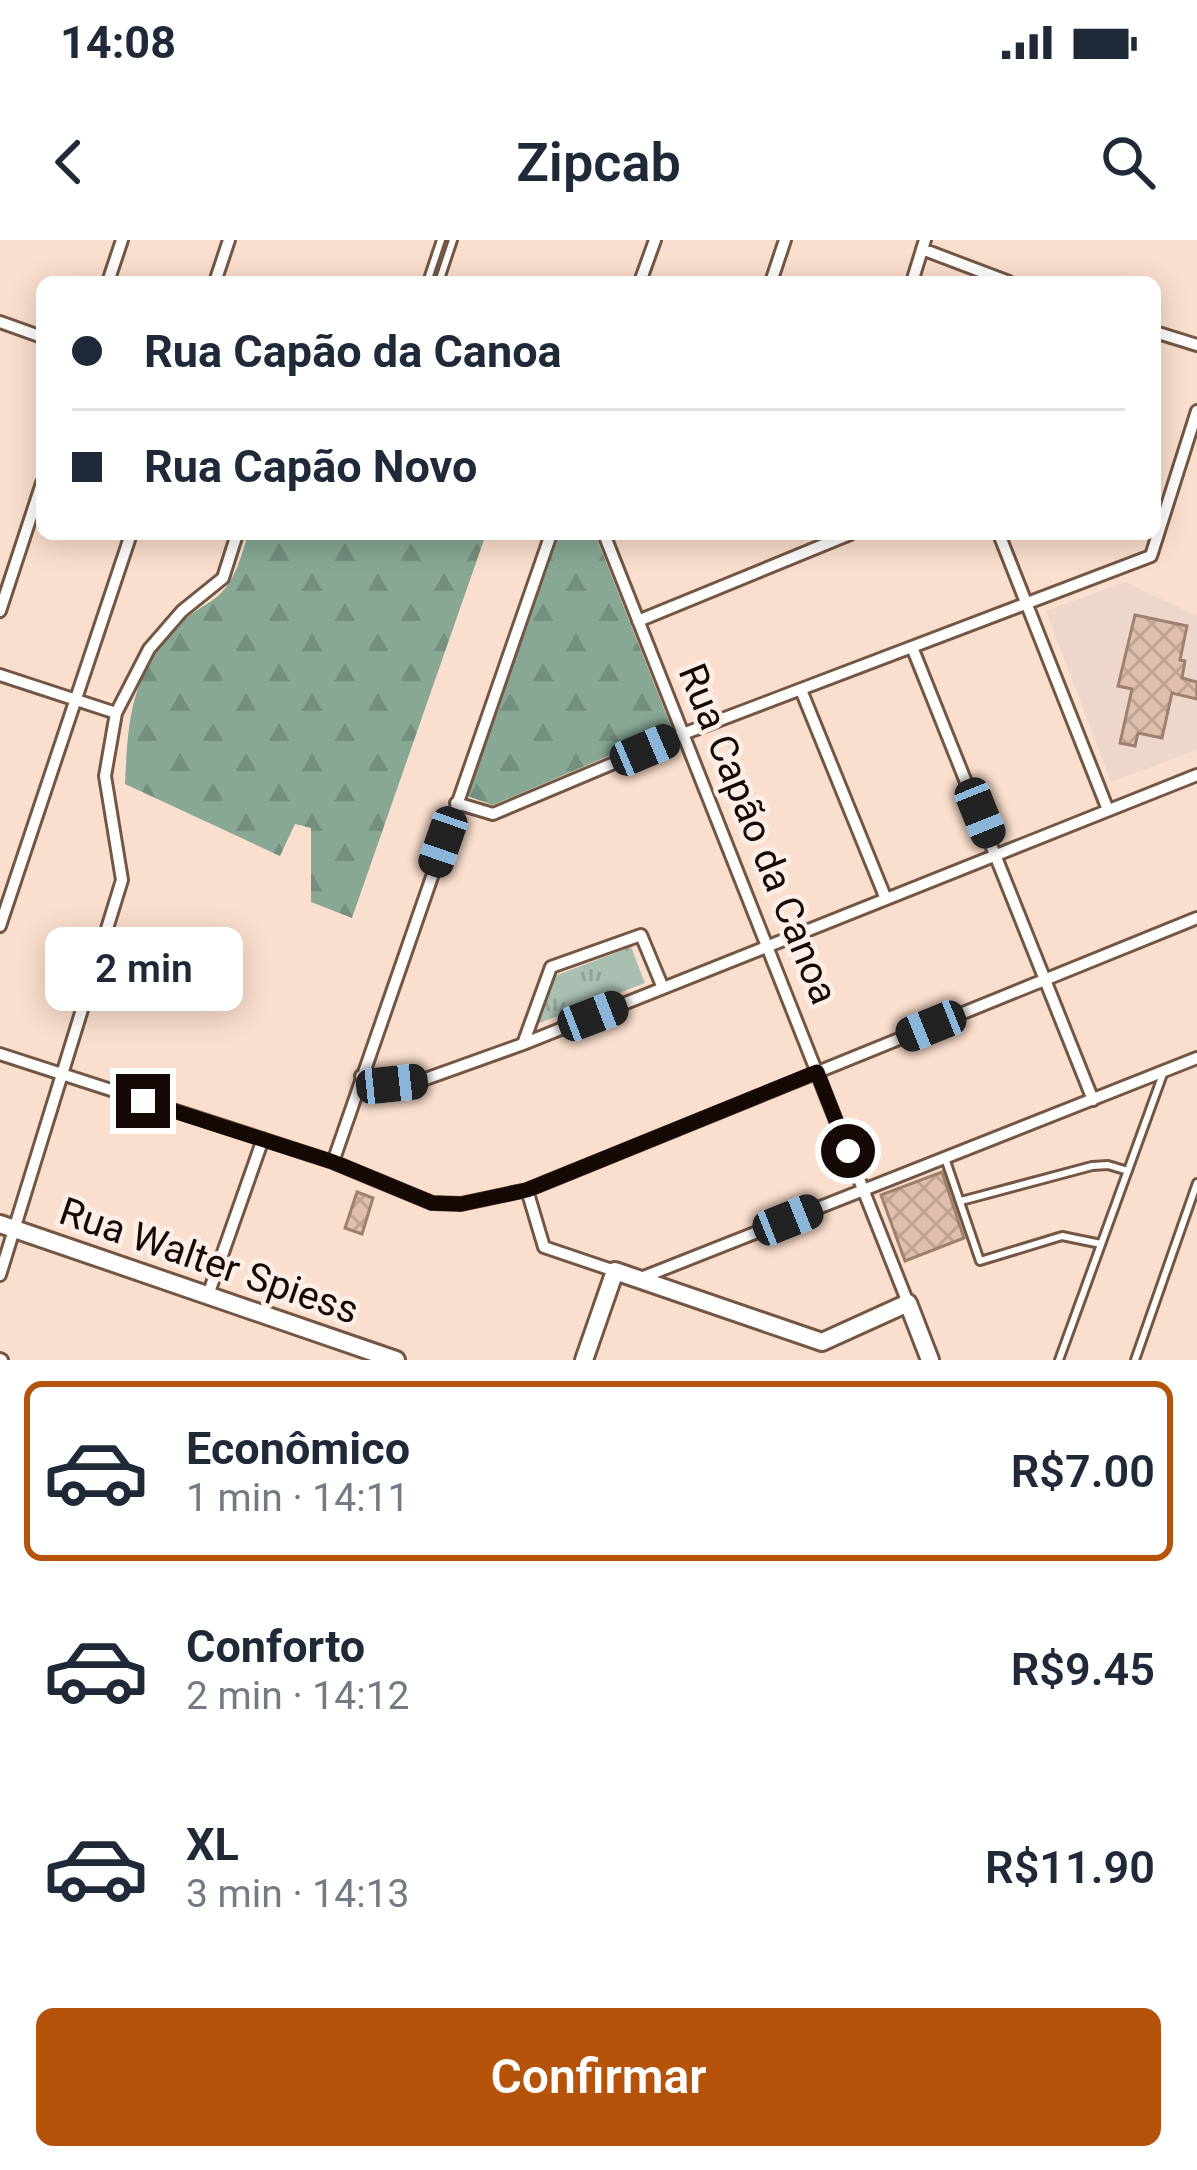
<!DOCTYPE html>
<html lang="pt">
<meta charset="utf-8">
<style>
:root{--surface:#fff;--page:#f2f2f3;--text:#1f2937;--muted:#747a83;--line:#e0e1e3;--accent:#b45309}
body{margin:0;font-family:Roboto,sans-serif;background:var(--page);color:var(--text);height:100vh;display:flex;flex-direction:column;font-size:45px;white-space:nowrap}
*{box-sizing:border-box;margin:0}
p{font-size:39px;color:var(--muted)}
.icon{flex:none;width:66px;height:66px;fill:none;stroke:currentColor;stroke-width:2;stroke-linecap:round;stroke-linejoin:round}
.map{position:relative;height:1120px;overflow:hidden}
.details{display:flex;flex-direction:column;background:var(--surface);flex:1}
.details>*{flex:none}
.hud{position:absolute;left:36px;top:36px;width:1125px;height:264px;border-radius:18px;box-shadow:0 6px 30px #0003;display:grid;align-content:center;height:264px;padding:0 36px;background:var(--surface)}
.end{position:absolute;width:54px;height:54px;margin:-27px;border:15px solid #140904;background:#fff;box-shadow:0 0 0 6px #fff}
.from{border-radius:50%}
.bubble{position:absolute;height:84px;border-radius:18px;background:var(--surface);box-shadow:0 6px 30px #0003;font-size:39px;font-weight:600;line-height:84px;text-align:center}
.car{position:absolute;width:36px;height:72px;margin:-36px -18px;border-radius:15px;box-shadow:0 0 9px 3px #0007;background:linear-gradient(#222 24%,#8ab4d8 0 40%,#222 0 76%,#8ab4d8 0 86%,#222 0)}
.hud b{display:flex;align-items:center;gap:42px;height:114px;font-size:45px}
.hud b+b{border-top:3px solid var(--line)}
.hud i{width:30px;height:30px;background:var(--text)}
ul{padding:21px 0 0;list-style:none}
li{display:flex;align-items:center;gap:36px;height:180px;margin:0 24px 18px;padding:0 12px;border:6px solid transparent;border-radius:18px}
li div{flex:1}
li b{display:block;font-size:45px}
li em{font-style:normal;font-weight:600}
li.selected{border-color:var(--accent)}
li>.icon{width:108px;height:108px;stroke-width:1.5}
.primary-button{display:flex;gap:24px;margin-top:auto;padding:24px 36px}
.primary-button a{flex:1;height:138px;border-radius:18px;background:var(--accent);color:#fff;font-size:48px;font-weight:600;line-height:138px;text-align:center}
.status{display:flex;justify-content:space-between;align-items:center;height:84px;padding:0 60px;background:var(--surface);direction:ltr}
.status svg{height:33px;fill:currentColor}
header{display:flex;justify-content:space-between;align-items:center;height:156px;padding:0 36px;background:var(--surface);font-size:54px;font-weight:600}
.map>svg:first-child{display:block}
.education{fill:#edd6cb}
.forest{fill:url(#forest-firs)}
.park{fill:url(#park-tufts)}
.building{fill:url(#building-cross-hatch);stroke:#9f806d;stroke-width:3}
.lines{fill:none;stroke-linecap:round;stroke-linejoin:round}
.lane-casing{stroke:#735644;stroke-width:12}
.street-casing{stroke:#735644;stroke-width:16}
.secondary-casing{stroke:#735644;stroke-width:22}
.lane{stroke:#fff;stroke-width:6}
.street{stroke:#fff;stroke-width:10}
.secondary{stroke:#fff;stroke-width:16}
.route{stroke:#140904;stroke-width:15}
.labels{text-anchor:middle;dominant-baseline:central;stroke-width:9;stroke-linejoin:round;paint-order:stroke}
.street-label{font-size:39px;fill:#140904;stroke:#fdefe7}
</style>
<div class="status"><b>14:08</b><svg viewBox="0 0 49 12"><path d="M0 12V9h3v3zM5 12V6h3v6zM10 12V3h3v9zM15 12V0h3v12zM26 1h20v11H26zM47 4h2v5h-2z"/></svg></div>
<header><svg class="icon" aria-label="back" viewBox="0 0 24 24"><path d="M15 5l-7 7 7 7"/></svg>Zipcab<svg class="icon" aria-label="search" viewBox="0 0 24 24"><circle cx="10" cy="10" r="6"/><path d="M15 15l6 6"/></svg></header>
<div class="map">
<svg width="1197" height="1120" viewBox="0 0 1197 1120">
<defs>
<pattern id="forest-firs" width="22" height="20" patternUnits="userSpaceOnUse" patternTransform="scale(3)"><rect width="22" height="20" fill="#88a895"/><path d="M5 1l3.5 6h-7zM16 11l3.5 6h-7z" fill="#748f7f"/></pattern>
<pattern id="park-tufts" width="24" height="20" patternUnits="userSpaceOnUse" patternTransform="scale(3)"><rect width="24" height="20" fill="#a9bfb1"/><path d="M3 7l-1-3M5 7V3M7 7l1-3M15 17l-1-3M17 17v-4M19 17l1-3" fill="none" stroke="#91a397"/></pattern>
<pattern id="building-cross-hatch" width="8" height="8" patternUnits="userSpaceOnUse" patternTransform="scale(3)"><rect width="8" height="8" fill="#debfad"/><path d="M0 0l8 8M0 8l8-8" fill="none" stroke="#bea393"/></pattern>
</defs>
<rect width="100%" height="100%" fill="#fbdfce"/>
<!-- education -->
<path class="education" d="M1125,342L1197,376V510L1111,542L1046,371Z"/>
<!-- forest -->
<path class="forest" d="M248,294H486L352,678L311,662V588L295,584L280,616L125,544C128,477 131,430 183,381C194,370 210,364 221,353C236,338 242,314 248,294Z
M570,294H595L672,489L493,565L467,556L557,300Z"/>
<!-- park -->
<path class="park" d="M631,707L645,743L537,784L552,737Z"/>
<!-- building -->
<path class="building" d="M1135,375L1187,386L1180,420L1185,421L1182,438L1197,442V459L1172,453L1162,498L1138,493L1135,506L1120,503L1132,449L1118,446Z
M942,932L964,998L905,1021L881,955Z
M357,952L373,958L362,994L345,988Z"/>
<g class="lines">
<defs>
<path id="lane" d="M427,42L441,0
M439,42L453,0
M945,918L980,1021L1062,996L1101,1004
M961,961L1092,926L1108,925L1128,931
M1059,1120L1163,834
M1135,1120L1197,943"/>
<path id="street" d="M922,9L1009,42
M108,42L122,0
M215,42L229,0
M640,42L655,0
M771,42L785,0
M912,42L925,0
M0,82L42,97
M1155,92L1197,105
M604,294L908,1063
M999,294L1108,570
M0,371L42,243
M638,381L850,294
M912,407L1093,860
M0,435L116,473
M801,450L886,659
M456,563L493,574L683,494L1151,316L1197,171
M0,686L131,294
M523,804L551,727L641,695L663,748
M0,814L333,922L432,963L461,964L527,950L1197,678
M361,836L392,844L417,842L523,804L1197,535
M333,922L551,294
M527,950L544,1007L615,1031
M0,1035L122,640L105,536L116,473L149,409L182,371L223,338L237,294
M641,1038L1197,818
M208,1055L263,899
M0,1119L2,1120"/>
<path id="secondary" d="M0,984L396,1120
M584,1120L615,1031L822,1102L908,1063L930,1120"/>
</defs>
<!-- lane casing -->
<use href="#lane" class="lane-casing"/>
<!-- street casing -->
<use href="#street" class="street-casing"/>
<!-- secondary casing -->
<use href="#secondary" class="secondary-casing"/>
<!-- lane -->
<use href="#lane" class="lane"/>
<!-- street -->
<use href="#street" class="street"/>
<!-- secondary -->
<use href="#secondary" class="secondary"/>
</g>
<g class="lines">
<!-- route -->
<path class="route" d="M143,861L333,922L432,963L461,964L527,950L817,832L848,911"/>
</g>
<g class="labels">
<!-- street labels -->
<g class="street-label">
<text transform="translate(758 594) rotate(68)">Rua Capão da Canoa</text>
<text transform="translate(209 1021) rotate(19)">Rua Walter Spiess</text>
</g>
</g>
</svg>
<i class="end from" style="left:848px;top:911px"></i>
<i class="end" style="left:143px;top:861px"></i>
<div class="bubble" style="left:45px;top:687px;width:198px">2 min</div>
<i class="car" style="left:645px;top:510px;rotate:67deg"></i>
<i class="car" style="left:980px;top:573px;rotate:158deg"></i>
<i class="car" style="left:443px;top:602px;rotate:199deg"></i>
<i class="car" style="left:593px;top:776px;rotate:69deg"></i>
<i class="car" style="left:931px;top:786px;rotate:248deg"></i>
<i class="car" style="left:392px;top:844px;rotate:84deg"></i>
<i class="car" style="left:788px;top:980px;rotate:68deg"></i>
<div class="hud">
<b><i class="from"></i>Rua Capão da Canoa</b>
<b><i></i>Rua Capão Novo</b>
</div>
</div>
<section class="details">
<ul>
<li class="selected"><svg class="icon" aria-label="car" viewBox="0 0 24 24"><path d="M5 17H2v-5l4-1 3-4h7l3 4 3 1v5h-3M9 17h6M6 11h13"/><circle cx="7" cy="17" r="2"/><circle cx="17" cy="17" r="2"/></svg><div><b>Econômico</b><p>1 min · 14:11</p></div><em>R$7.00</em></li>
<li><svg class="icon" aria-label="car" viewBox="0 0 24 24"><path d="M5 17H2v-5l4-1 3-4h7l3 4 3 1v5h-3M9 17h6M6 11h13"/><circle cx="7" cy="17" r="2"/><circle cx="17" cy="17" r="2"/></svg><div><b>Conforto</b><p>2 min · 14:12</p></div><em>R$9.45</em></li>
<li><svg class="icon" aria-label="car" viewBox="0 0 24 24"><path d="M5 17H2v-5l4-1 3-4h7l3 4 3 1v5h-3M9 17h6M6 11h13"/><circle cx="7" cy="17" r="2"/><circle cx="17" cy="17" r="2"/></svg><div><b>XL</b><p>3 min · 14:13</p></div><em>R$11.90</em></li>
</ul>
<div class="primary-button"><a>Confirmar</a></div>
</section>
